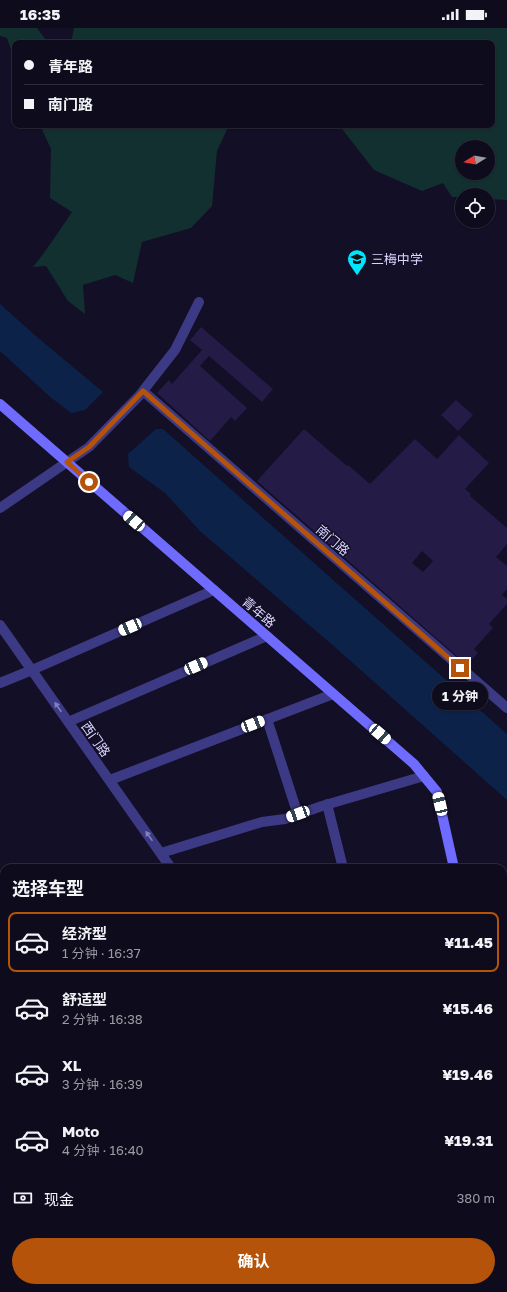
<!DOCTYPE html>
<html lang="zh">
<meta charset="utf-8">
<style>
:root{--surface:#0e0b1c;--page:#1c1929;--text:#f1f3f6;--muted:#9b9ba3;--line:#2e2b3b;--accent:#b45309}
body{margin:0;font-family:"Golos Text","Noto Sans SC",sans-serif;background:var(--page);color:var(--text);height:100vh;display:flex;flex-direction:column;font-size:15px;white-space:nowrap}
*{box-sizing:border-box;margin:0}
p{font-size:13px;color:var(--muted)}
.icon{flex:none;width:22px;height:22px;fill:none;stroke:currentColor;stroke-width:2;stroke-linecap:round;stroke-linejoin:round}
.map{position:relative;flex:1;overflow:hidden}
.drawer{position:absolute;left:0px;top:836px;width:507px;height:428px;display:flex;flex-direction:column;background:var(--surface);border-radius:12px 12px 0 0;box-shadow:0 1px 3px #0004,0 0 0 1px var(--line)}
.drawer>*{flex:none}
.top-card{position:absolute;left:12px;top:12px;width:483px;height:88px;border-radius:8px;box-shadow:0 1px 3px #0004,0 0 0 1px var(--line);display:grid;align-content:center;height:88px;padding:0 12px;background:var(--surface)}
.needle{width:26px;rotate:259deg}
.tools{position:absolute;left:455px;top:112px;display:grid;gap:8px}
.tools a{display:grid;place-items:center;width:40px;height:40px;border-radius:50%;background:var(--surface);box-shadow:0 1px 3px #0004,0 0 0 1px var(--line);font-size:20px}
.end{position:absolute;width:18px;height:18px;margin:-9px;border:5px solid #b45309;background:#fff;box-shadow:0 0 0 2px #fff}
.from{border-radius:50%}
.bubble{position:absolute;height:28px;border-radius:14px;background:var(--surface);box-shadow:0 1px 3px #0004,0 0 0 1px var(--line);font-size:13px;font-weight:700;line-height:28px;text-align:center}
.car{position:absolute;width:12px;height:24px;margin:-12px -6px;border-radius:5px;box-shadow:0 0 3px 1px #0007;background:linear-gradient(#fff 24%,#345 0 40%,#fff 0 76%,#345 0 86%,#fff 0)}
.top-card b{display:flex;align-items:center;gap:14px;height:38px;font-size:15px}
.top-card b+b{border-top:1px solid var(--line)}
.top-card i{width:10px;height:10px;background:var(--text)}
ul{padding:0;list-style:none}
li{display:flex;align-items:center;gap:12px;height:60px;margin:0 8px 6px;padding:0 4px;border:2px solid transparent;border-radius:8px}
li div{flex:1}
li b{display:block;font-size:15px}
li em{font-style:normal;font-weight:700}
li.current{border-color:var(--accent)}
li>.icon{width:36px;height:36px;stroke-width:1.5}
h2{padding:0 12px;font-size:18px;line-height:48px}
.pay{display:flex;align-items:center;gap:10px;height:44px;padding:0 12px;font-size:15px}
.pay p{margin-inline-start:auto}
.action{display:flex;gap:8px;margin-top:auto;padding:8px 12px}
.action a{flex:1;height:46px;border-radius:24px;background:var(--accent);color:#fff;font-size:16px;font-weight:700;line-height:46px;text-align:center}
.status{display:flex;justify-content:space-between;align-items:center;height:28px;padding:0 20px;background:var(--surface);direction:ltr}
.status svg{height:11px;fill:currentColor}
.map>svg:first-child{display:block}
.green{fill:#12302f;fill-rule:evenodd}
.water{fill:#0c2248}
.building{fill:#241b47;fill-rule:evenodd}
.lines{fill:none;stroke-linecap:round;stroke-linejoin:round}
.street{stroke:#3d3a85;stroke-width:10}
.secondary{stroke:#6f6bff;stroke-width:10}
.oneway{fill:#837fbc}
.route{stroke:#b45309;stroke-width:5}
.labels{text-anchor:middle;dominant-baseline:central;stroke-width:3;stroke-linejoin:round;paint-order:stroke}
.poi-label{font-size:13px;fill:#d9d4ff;stroke:#130f26;text-anchor:start}
.street-label{font-size:13px;fill:#d9d4ff;stroke:#130f26}
</style>
<div class="status"><b>16:35</b><svg viewBox="0 0 49 12"><path d="M0 12V9h3v3zM5 12V6h3v6zM10 12V3h3v9zM15 12V0h3v12zM26 1h20v11H26zM47 4h2v5h-2z"/></svg></div>
<div class="map">
<svg width="507" height="1264" viewBox="0 0 507 1264">
<rect width="100%" height="100%" fill="#130f26"/>
<!-- green -->
<path class="green" d="M0,0H37L48,15H15V34L7,10L0,8Z
M74,0H507V172L488,171V167H462V169H452L443,155L422,163L374,142L339,97H492V15H71ZM462,119H488V145H462Z
M40,97H229L217,123L212,178L191,200L142,214L133,255L115,247L83,257L85,286L68,273L46,238L33,239C47,222 59,203 72,184L50,170L51,121Z"/>
<!-- water -->
<path class="water" d="M0,276L37,309L103,364L85,382L71,385L49,368L0,323Z
M156,401H163L507,706V772L337,621L200,503L165,465L129,439L128,426Z"/>
<!-- building -->
<path class="building" d="M201,299L273,361L262,374L209,328L200,338L247,380L235,393L231,389L210,413L157,365L169,352L172,356L202,322L190,312Z
M456,372L473,387L458,403L441,387Z
M304,401L347,438L348,437L370,456L415,411L437,431L459,407L489,435L465,461L471,466L470,468L507,500V516L496,529L507,538V561L502,567L507,571V576L489,596L493,600L474,621L478,625L467,637L257,453ZM422,523L433,533L423,544L412,535Z"/>
<g class="lines">
<!-- street -->
<path class="street" d="M143,363L507,680
M0,480L89,419L139,368L175,322L199,274
M0,597L171,840
M0,655L32,642L214,562
M267,691L298,787
M68,694L267,608
M110,752L333,666
M327,776L343,840
M161,825L262,794L285,791L322,778L424,748
M0,892L4,902
M503,936L507,935
M503,1235L507,1232
M160,1260L162,1264
M460,1264L468,1260"/>
<!-- secondary -->
<path class="secondary" d="M0,376L414,736L437,764L454,840
M503,1017L507,1026
M0,1105L4,1103"/>
</g>
<!-- one-way arrows -->
<defs><path id="oneway-solid" d="M-6-.8H1V-3.2L6.5 0L1 3.2V.8H-6Z"/></defs>
<g class="oneway">
<use href="#oneway-solid" transform="translate(58 679) rotate(-125)"/>
<use href="#oneway-solid" transform="translate(149 808) rotate(-125)"/>
</g>
<g class="lines">
<!-- route -->
<path class="route" d="M89,454L67,434L89,419L143,363L460,640"/>
</g>
<!-- icons -->
<defs>
<symbol id="school-pin" viewBox="-11 -11 22 30"><path d="M0 17L-7.5 6A9.5 9.5 0 1 1 7.5 6Z" fill="#00e5ff" stroke="#130f26"/><path d="M0-5L7-2L0 1L-7-2ZM-4 1L0 2.5L4 1V4Q0 6-4 4Z" fill="#111"/></symbol>
</defs>
<g fill-rule="evenodd">
<use href="#school-pin" x="346" y="220" width="22" height="30"/>
</g>
<g class="labels">
<!-- poi labels -->
<g class="poi-label">
<text x="371" y="231">三梅中学</text>
</g>
<!-- street labels -->
<g class="street-label">
<text transform="translate(333 512) rotate(41)">南门路</text>
<text transform="translate(259 584) rotate(41)">青年路</text>
<text transform="translate(96 711) rotate(55)">西门路</text>
</g>
</g>
</svg>
<div class="tools">
<a><svg class="needle" viewBox="-14 -14 28 28"><path d="M0-13l5 13h-10z" fill="#e53935"/><path d="M0 13l5-13h-10z" fill="#9b9ba3"/></svg></a>
<a><svg class="icon" aria-label="locate" viewBox="0 0 24 24"><circle cx="12" cy="12" r="6"/><path d="M12 2v4M12 18v4M2 12h4M18 12h4"/></svg></a>
</div>
<i class="end from" style="left:89px;top:454px"></i>
<i class="end" style="left:460px;top:640px"></i>
<div class="bubble" style="left:432px;top:654px;width:56px">1 分钟</div>
<i class="car" style="left:134px;top:493px;rotate:311deg"></i>
<i class="car" style="left:130px;top:599px;rotate:246deg"></i>
<i class="car" style="left:196px;top:638px;rotate:66deg"></i>
<i class="car" style="left:253px;top:696px;rotate:69deg"></i>
<i class="car" style="left:380px;top:706px;rotate:131deg"></i>
<i class="car" style="left:440px;top:776px;rotate:347deg"></i>
<i class="car" style="left:298px;top:786px;rotate:250deg"></i>
<div class="top-card">
<b><i class="from"></i>青年路</b>
<b><i></i>南门路</b>
</div>
<section class="drawer">
<h2>选择车型</h2>
<ul>
<li class="current"><svg class="icon" aria-label="car" viewBox="0 0 24 24"><path d="M5 17H2v-5l4-1 3-4h7l3 4 3 1v5h-3M9 17h6M6 11h13"/><circle cx="7" cy="17" r="2"/><circle cx="17" cy="17" r="2"/></svg><div><b>经济型</b><p>1 分钟 · 16:37</p></div><em>¥11.45</em></li>
<li><svg class="icon" aria-label="car" viewBox="0 0 24 24"><path d="M5 17H2v-5l4-1 3-4h7l3 4 3 1v5h-3M9 17h6M6 11h13"/><circle cx="7" cy="17" r="2"/><circle cx="17" cy="17" r="2"/></svg><div><b>舒适型</b><p>2 分钟 · 16:38</p></div><em>¥15.46</em></li>
<li><svg class="icon" aria-label="car" viewBox="0 0 24 24"><path d="M5 17H2v-5l4-1 3-4h7l3 4 3 1v5h-3M9 17h6M6 11h13"/><circle cx="7" cy="17" r="2"/><circle cx="17" cy="17" r="2"/></svg><div><b>XL</b><p>3 分钟 · 16:39</p></div><em>¥19.46</em></li>
<li><svg class="icon" aria-label="car" viewBox="0 0 24 24"><path d="M5 17H2v-5l4-1 3-4h7l3 4 3 1v5h-3M9 17h6M6 11h13"/><circle cx="7" cy="17" r="2"/><circle cx="17" cy="17" r="2"/></svg><div><b>Moto</b><p>4 分钟 · 16:40</p></div><em>¥19.31</em></li>
</ul>
<div class="pay"><svg class="icon" aria-label="cash" viewBox="0 0 24 24"><path d="M3 7h18v10H3z"/><circle cx="12" cy="12" r="2"/></svg>现金<p>380 m</p></div>
<div class="action"><a>确认</a></div>
</section>
</div>
